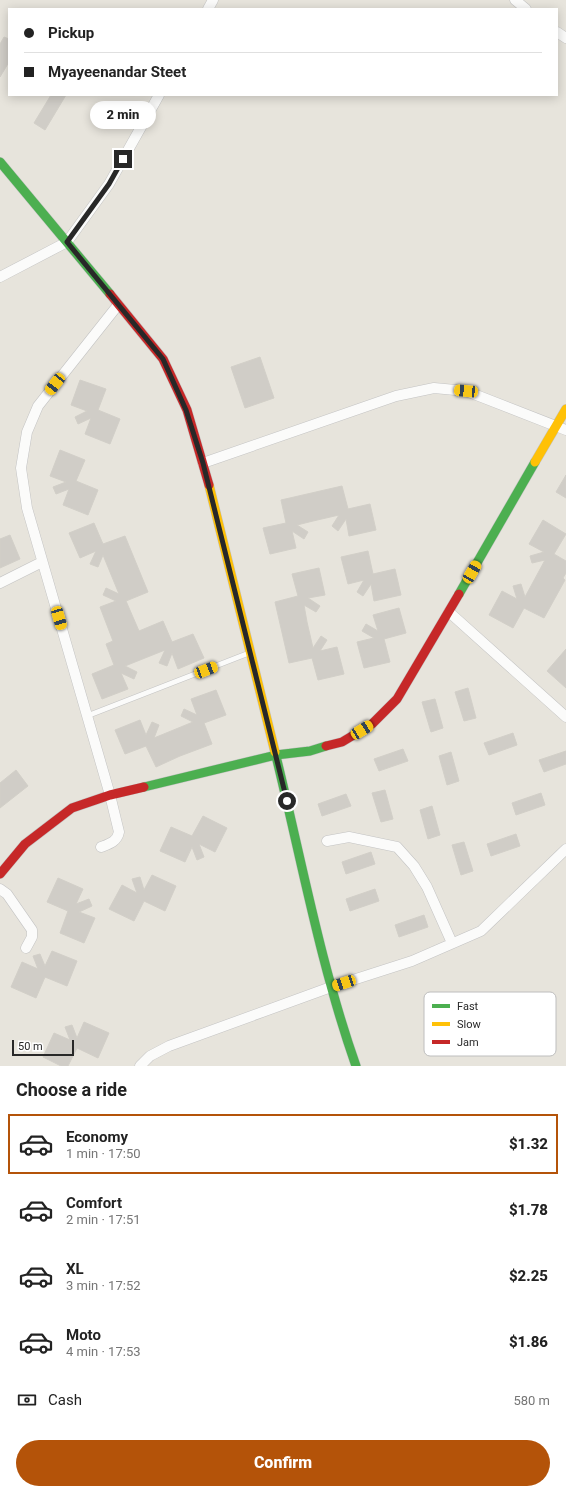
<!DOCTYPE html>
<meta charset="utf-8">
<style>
:root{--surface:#fff;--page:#f2f2f2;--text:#222;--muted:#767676;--line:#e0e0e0;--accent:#b45309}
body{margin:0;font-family:Roboto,sans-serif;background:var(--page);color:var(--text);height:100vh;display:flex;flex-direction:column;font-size:15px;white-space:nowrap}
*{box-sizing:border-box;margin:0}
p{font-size:13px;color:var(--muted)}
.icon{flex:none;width:22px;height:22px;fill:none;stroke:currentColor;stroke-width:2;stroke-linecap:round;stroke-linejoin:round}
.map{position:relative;height:1066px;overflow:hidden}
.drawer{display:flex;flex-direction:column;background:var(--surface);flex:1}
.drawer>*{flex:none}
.hud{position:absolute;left:8px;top:8px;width:550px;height:88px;border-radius:0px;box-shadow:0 2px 10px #0003;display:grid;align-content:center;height:88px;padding:0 16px;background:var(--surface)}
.scale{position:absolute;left:12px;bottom:10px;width:62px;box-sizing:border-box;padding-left:4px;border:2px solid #282828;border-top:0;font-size:11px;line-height:14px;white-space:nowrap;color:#282828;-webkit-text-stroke:3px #fff;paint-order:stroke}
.end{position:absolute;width:18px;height:18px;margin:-9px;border:5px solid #282828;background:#fff;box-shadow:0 0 0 2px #fff}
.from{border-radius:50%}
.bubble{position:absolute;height:28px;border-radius:14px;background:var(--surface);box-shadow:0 2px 10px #0003;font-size:13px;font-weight:800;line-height:28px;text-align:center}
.car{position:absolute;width:12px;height:24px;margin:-12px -6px;border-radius:5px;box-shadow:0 0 3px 1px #0007;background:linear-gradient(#f5c518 24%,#345 0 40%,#f5c518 0 76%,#345 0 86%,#f5c518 0)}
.hud b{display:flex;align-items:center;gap:14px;height:38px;font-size:15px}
.hud b+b{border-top:1px solid var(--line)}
.hud i{width:10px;height:10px;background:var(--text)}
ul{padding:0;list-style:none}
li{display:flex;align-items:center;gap:12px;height:60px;margin:0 8px 6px;padding:0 8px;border:2px solid transparent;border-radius:0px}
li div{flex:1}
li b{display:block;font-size:15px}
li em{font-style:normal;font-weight:800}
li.on{border-color:var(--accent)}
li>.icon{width:36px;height:36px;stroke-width:1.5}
h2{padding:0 16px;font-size:18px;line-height:48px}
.pay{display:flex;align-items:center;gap:10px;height:44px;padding:0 16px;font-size:15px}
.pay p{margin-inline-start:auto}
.button{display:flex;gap:8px;margin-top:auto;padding:8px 16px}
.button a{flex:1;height:46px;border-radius:24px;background:var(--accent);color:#fff;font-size:16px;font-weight:800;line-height:46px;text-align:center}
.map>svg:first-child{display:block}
.building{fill:#d0cdc7;stroke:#d2cfc8}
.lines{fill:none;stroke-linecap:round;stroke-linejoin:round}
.lane-casing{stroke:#c3c3c3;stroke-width:6}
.street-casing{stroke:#c3c3c3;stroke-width:11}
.fast-casing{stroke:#c3c3c3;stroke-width:10}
.slow-casing{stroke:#c3c3c3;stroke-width:10}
.jam-casing{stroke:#c3c3c3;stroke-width:10}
.lane{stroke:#fbfbfa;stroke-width:5}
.street{stroke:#fbfbfa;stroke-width:10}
.fast{stroke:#4caf50;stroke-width:9}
.slow{stroke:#ffc107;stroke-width:9}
.jam{stroke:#c62828;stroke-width:9}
.route{stroke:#282828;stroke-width:5}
.key{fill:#fff;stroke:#bebebe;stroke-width:1}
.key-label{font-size:11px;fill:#282828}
</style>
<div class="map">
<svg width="566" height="1066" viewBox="0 0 566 1066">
<rect width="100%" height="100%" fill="#e7e4dc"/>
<!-- building -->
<path class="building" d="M4,37L9,39V62L0,77V44Z
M51,95H66L45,130L34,123Z
M260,357L274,398L245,408L231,367Z
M80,380L106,389L98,410L120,419L110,444L85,434L91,418L78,424L75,417L87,411L71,405Z
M60,450L85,460L76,481L98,490L88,515L63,505L69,489L56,494L53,487L66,482L50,476Z
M566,475V498L556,492Z
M342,486L348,509L370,504L376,530L349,536L346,519L338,531L332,526L339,515L313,521L297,525L308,532L304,539L292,531L296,548L270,554L263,528L286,523L281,500Z
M543,520L566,534L554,554L566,561V573L563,578L565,580L544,618L524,608L513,628L489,615L502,591L517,599L513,586L521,584L525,597L545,560L532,563L530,556L544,552L529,544Z
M94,523L103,544L125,536L148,592L126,601L139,631L163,621L172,642L193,634L204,658L178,669L172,653L167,666L159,663L165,650L125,666L137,672L134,679L121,673L128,689L102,699L92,674L114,665L106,644L113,641L100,607L116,601L103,595L106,588L119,594L103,555L98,567L90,564L96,551L80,558L69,533Z
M10,535L20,559L0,568V539Z
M368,551L373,574L395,569L401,595L374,601L371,584L363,596L357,592L364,580L348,584L341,557Z
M319,568L325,595L308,598L320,606L316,612L304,605L307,622L313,648L321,636L327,640L320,651L337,647L344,674L318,680L312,658L289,663L275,602L298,596L292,574Z
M399,608L406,633L384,639L390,662L364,668L357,642L374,638L362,631L366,624L378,631L373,615Z
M566,649V688L547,671Z
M468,688L476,718L464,721L455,692Z
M216,690L226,715L204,723L212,744L180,756L156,767L146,746L125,754L115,730L140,720L146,735L152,722L159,725L154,738L193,722L181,716L184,709L197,715L191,699Z
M435,699L443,728L431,732L422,702Z
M513,733L517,745L489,755L484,743Z
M403,749L408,761L379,771L374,759Z
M566,751V764L544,772L539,760Z
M451,752L459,781L447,785L439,756Z
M16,770L28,786L0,808V783Z
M385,790L393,819L381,822L372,793Z
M541,793L545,805L516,815L512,803Z
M346,794L351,806L322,816L318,804Z
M432,806L440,835L428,839L420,810Z
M203,816L227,828L215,852L199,844L204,857L197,860L192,847L185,862L160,851L171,827L192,836Z
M516,834L520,846L491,856L487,844Z
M464,842L473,871L461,875L452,845Z
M371,852L375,864L346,874L342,862Z
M152,875L176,886L165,911L144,901L134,921L109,909L122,885L137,893L132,879L140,877L144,890Z
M58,878L83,889L76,904L89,899L92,906L79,912L95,918L84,943L60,933L68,911L47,902Z
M375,889L379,901L350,911L346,899Z
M424,915L428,927L399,937L395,925Z
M52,951L77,961L67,986L45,977L36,998L11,987L22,962L38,969L33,956L40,954L45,966Z
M84,1022L109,1033L98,1058L77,1048L68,1066H61L43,1057L54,1033L70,1040L65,1027L72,1025L77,1038Z"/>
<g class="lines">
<defs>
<path id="lane" d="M87,716L249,653"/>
<path id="street" d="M515,0L526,9
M208,9L213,0
M557,32L566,38
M0,277L67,242L109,184L159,95
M203,463L396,396L434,388L466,391L566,430
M0,583L42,562
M449,612L566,717
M327,841L349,837L397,847L414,866L427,887L452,943
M101,847C109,844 117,842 119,832L110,795L27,508L21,468L27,432L38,406L118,305
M0,889L7,894L32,930V937L26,948
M140,1066L150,1056L169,1046L331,987L412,961L481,931L566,849"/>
<path id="fast" d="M0,162L110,294
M459,594L535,462
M275,752C301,857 320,964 356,1066
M144,787L276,755L310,751L326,746"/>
<path id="slow" d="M535,462L566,409
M209,485L275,752"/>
<path id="jam" d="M110,294L163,359L187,410L209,485
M326,746L342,742L372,724L397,699L459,594
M0,874L25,844L72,808L110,795L144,787"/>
</defs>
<!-- lane casing -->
<use href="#lane" class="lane-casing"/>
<!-- street casing -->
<use href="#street" class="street-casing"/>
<!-- fast casing -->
<use href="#fast" class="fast-casing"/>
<!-- slow casing -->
<use href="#slow" class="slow-casing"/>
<!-- jam casing -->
<use href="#jam" class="jam-casing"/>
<!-- lane -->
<use href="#lane" class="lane"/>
<!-- street -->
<use href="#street" class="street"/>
<!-- fast -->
<use href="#fast" class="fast"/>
<!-- slow -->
<use href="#slow" class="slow"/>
<!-- jam -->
<use href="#jam" class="jam"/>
</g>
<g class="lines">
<!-- route -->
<path class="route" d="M123,159L109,184L67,242L163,359L186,410L203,463L287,801"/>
</g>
<!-- legend -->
<rect x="424" y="992" width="132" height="64" rx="6" class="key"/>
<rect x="432" y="1004" width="18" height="4" fill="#4caf50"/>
<rect x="432" y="1022" width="18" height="4" fill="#ffc107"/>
<rect x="432" y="1040" width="18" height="4" fill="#c62828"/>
<g class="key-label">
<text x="457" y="1010">Fast</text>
<text x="457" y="1028">Slow</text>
<text x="457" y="1046">Jam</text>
</g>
</svg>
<div class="scale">50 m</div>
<i class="end from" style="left:287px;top:801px"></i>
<i class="end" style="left:123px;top:159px"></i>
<div class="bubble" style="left:90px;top:101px;width:66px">2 min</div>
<i class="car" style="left:55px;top:384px;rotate:218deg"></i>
<i class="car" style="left:466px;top:391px;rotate:275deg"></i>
<i class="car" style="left:472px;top:572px;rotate:30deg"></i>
<i class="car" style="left:59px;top:618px;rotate:164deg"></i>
<i class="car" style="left:206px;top:670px;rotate:69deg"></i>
<i class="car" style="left:362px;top:730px;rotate:58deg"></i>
<i class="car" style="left:344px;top:983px;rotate:252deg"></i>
<div class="hud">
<b><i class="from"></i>Pickup</b>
<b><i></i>Myayeenandar Steet</b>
</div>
</div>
<section class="drawer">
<h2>Choose a ride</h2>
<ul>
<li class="on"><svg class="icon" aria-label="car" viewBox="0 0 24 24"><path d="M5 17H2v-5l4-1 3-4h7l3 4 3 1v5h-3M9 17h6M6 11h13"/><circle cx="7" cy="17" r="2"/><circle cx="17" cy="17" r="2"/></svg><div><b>Economy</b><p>1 min · 17:50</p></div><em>$1.32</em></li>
<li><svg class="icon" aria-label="car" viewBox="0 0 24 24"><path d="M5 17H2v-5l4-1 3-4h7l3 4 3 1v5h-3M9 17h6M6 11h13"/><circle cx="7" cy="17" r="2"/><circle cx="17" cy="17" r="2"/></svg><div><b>Comfort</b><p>2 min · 17:51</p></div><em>$1.78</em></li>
<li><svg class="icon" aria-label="car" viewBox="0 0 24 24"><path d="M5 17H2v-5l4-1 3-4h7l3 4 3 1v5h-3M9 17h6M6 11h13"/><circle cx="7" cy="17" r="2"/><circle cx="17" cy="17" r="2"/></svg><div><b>XL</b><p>3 min · 17:52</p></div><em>$2.25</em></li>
<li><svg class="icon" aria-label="car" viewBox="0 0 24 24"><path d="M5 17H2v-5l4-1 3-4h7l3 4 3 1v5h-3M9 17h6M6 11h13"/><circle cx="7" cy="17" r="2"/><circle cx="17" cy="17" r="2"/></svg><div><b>Moto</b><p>4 min · 17:53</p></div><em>$1.86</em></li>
</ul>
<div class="pay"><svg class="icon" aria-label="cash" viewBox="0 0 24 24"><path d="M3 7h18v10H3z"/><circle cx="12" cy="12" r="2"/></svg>Cash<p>580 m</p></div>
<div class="button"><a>Confirm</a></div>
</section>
